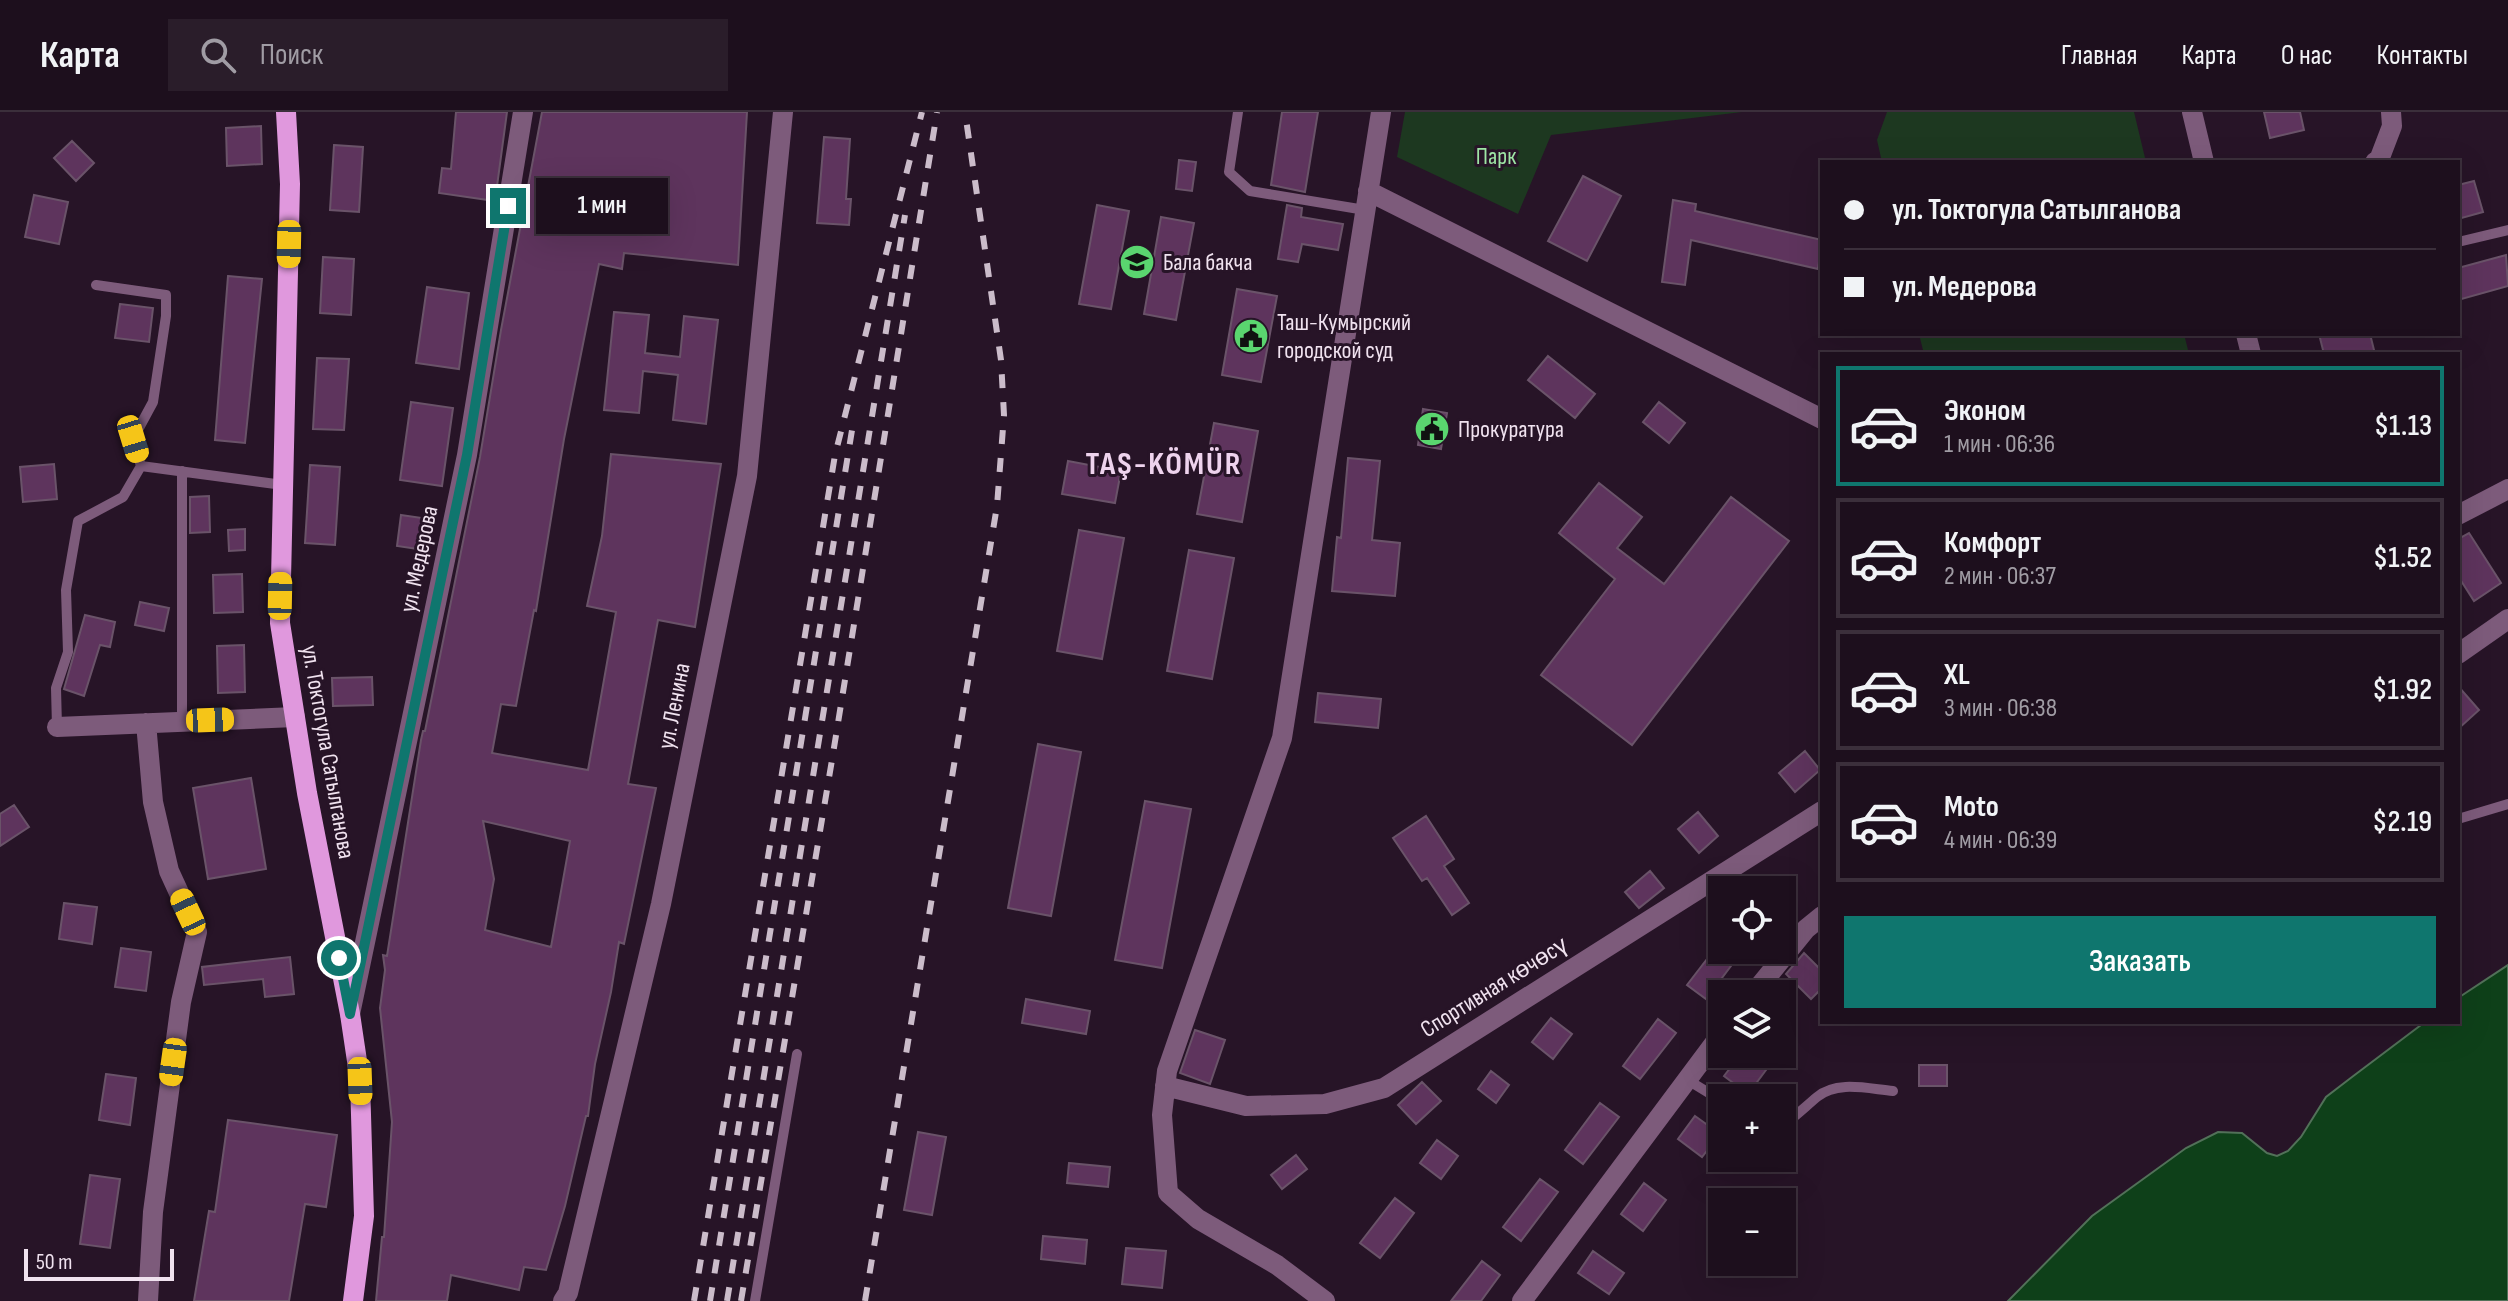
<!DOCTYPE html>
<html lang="ru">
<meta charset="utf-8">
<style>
:root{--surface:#1d0f1d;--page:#2a1d2a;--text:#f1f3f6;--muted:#a09ca4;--line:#3b2f3b;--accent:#0f766e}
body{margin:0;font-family:"Sofia Sans Condensed",sans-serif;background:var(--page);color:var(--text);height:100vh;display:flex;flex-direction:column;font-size:30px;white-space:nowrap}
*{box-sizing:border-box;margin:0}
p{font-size:26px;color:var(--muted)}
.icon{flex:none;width:44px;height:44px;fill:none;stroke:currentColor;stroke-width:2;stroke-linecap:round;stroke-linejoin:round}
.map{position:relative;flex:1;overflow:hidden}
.details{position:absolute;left:1820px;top:240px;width:640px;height:672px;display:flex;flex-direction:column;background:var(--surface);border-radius:0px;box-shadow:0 8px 32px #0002,0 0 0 2px var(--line)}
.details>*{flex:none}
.guide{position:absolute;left:1820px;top:48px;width:640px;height:176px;border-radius:0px;box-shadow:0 8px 32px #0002,0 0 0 2px var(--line);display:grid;align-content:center;height:176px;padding:0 24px;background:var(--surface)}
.tools{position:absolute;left:1708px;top:764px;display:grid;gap:16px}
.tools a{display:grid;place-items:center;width:88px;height:88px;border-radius:0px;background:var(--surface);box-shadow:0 8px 32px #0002,0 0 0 2px var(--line);font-size:40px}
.scale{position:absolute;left:24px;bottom:20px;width:150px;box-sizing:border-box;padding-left:8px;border:4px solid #f0e2ef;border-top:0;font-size:22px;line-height:28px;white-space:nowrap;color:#f0e2ef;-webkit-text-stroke:6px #271427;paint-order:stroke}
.end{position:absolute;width:36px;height:36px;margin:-18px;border:10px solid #0f766e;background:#fff;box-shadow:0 0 0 4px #fff}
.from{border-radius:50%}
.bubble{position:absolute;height:56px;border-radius:0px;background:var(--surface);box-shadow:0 8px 32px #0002,0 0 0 2px var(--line);font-size:26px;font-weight:600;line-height:56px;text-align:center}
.car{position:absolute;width:24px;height:48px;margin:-24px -12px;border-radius:10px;box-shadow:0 0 6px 2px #0007;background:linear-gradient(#f5c518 24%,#345 0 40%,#f5c518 0 76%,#345 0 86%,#f5c518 0)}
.guide b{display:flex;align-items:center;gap:28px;height:76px;font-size:30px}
.guide b+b{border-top:2px solid var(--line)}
.guide i{width:20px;height:20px;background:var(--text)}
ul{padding:14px 0 0;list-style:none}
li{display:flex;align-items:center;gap:24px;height:120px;margin:0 16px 12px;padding:0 8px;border:4px solid var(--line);border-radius:0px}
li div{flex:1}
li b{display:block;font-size:30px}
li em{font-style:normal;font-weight:600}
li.on{border-color:var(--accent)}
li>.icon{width:72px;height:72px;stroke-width:1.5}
.cta{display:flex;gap:16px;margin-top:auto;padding:16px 24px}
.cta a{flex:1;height:92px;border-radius:0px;background:var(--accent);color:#fff;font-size:32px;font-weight:600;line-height:92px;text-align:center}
header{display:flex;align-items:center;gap:48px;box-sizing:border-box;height:112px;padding:0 40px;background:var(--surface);border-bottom:2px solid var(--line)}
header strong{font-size:38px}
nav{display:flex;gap:44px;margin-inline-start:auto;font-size:28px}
.search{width:560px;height:72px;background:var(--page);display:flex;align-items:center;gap:20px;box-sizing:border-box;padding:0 28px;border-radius:0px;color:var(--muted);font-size:30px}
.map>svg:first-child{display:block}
.green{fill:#1d3820}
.water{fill:#0e4019;stroke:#527159;stroke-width:2}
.building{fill:#5e345d;stroke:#6a5369;stroke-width:2;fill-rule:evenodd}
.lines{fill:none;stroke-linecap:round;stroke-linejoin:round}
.service{stroke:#7d5b7b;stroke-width:10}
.minor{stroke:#7d5b7b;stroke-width:20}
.primary{stroke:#e098dd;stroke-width:20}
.rail{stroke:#cbbcca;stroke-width:6;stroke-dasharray:14 14;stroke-linecap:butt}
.route{stroke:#0f766e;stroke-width:10}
.labels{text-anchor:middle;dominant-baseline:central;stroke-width:6;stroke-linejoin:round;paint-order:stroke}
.park-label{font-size:24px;fill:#9ee6a5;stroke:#271427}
.poi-label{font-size:24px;fill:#f0e2ef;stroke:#271427;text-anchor:start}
.street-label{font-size:24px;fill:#f0e2ef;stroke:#271427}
.district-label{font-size:32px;font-weight:bold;letter-spacing:2px;fill:#eed3ed;stroke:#271427}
</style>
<header>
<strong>Карта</strong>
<div class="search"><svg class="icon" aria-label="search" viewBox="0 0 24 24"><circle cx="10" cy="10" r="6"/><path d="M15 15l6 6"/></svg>Поиск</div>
<nav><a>Главная</a><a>Карта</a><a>О нас</a><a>Контакты</a></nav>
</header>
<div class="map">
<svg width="2508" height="1189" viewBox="0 0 2508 1189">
<rect width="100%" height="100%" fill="#271427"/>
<!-- green -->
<path class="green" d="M1405,0H1742L1551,23L1518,102L1397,45Z
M1887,0H2134L2146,50H1882L1877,28Z
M1919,222H2184L2189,242H1924Z"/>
<!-- water -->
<path class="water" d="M2508,853V1189H2008L2092,1104L2186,1036L2218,1020L2242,1021L2267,1041L2277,1044L2288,1039L2301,1025L2326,985L2352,965L2425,910H2458V886Z"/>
<!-- building -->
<path class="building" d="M456,0H507L495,89L439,81L442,56L451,57Z
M542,0H747L738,153L624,141L622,157L599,152L564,327L536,499L534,498L516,594L501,592L492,641L588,658L616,500L587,494L602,424L611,342L721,352L695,515L658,508L628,672L656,676L624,832L619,830L611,880L595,952L588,1004H586L565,1094L546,1158L524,1155L519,1178L451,1163L447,1189H376L382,1125H384L392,1010L380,896L385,858L383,843L387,844L421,628L423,619H425L480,345L501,218ZM483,709L570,729L551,835L485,818L494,767Z
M1282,0H1318L1305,80L1271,73Z
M2264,0H2300L2304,18L2270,26Z
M261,14L262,52L227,54L226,16Z
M824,25L850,27L846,87H851L849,113L817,111Z
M72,29L94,51L76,69L54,46Z
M334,33L363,35L359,100L330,98Z
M1179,48L1196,50L1192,79L1176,77Z
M1583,64L1621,84L1587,149L1548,129Z
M2474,69L2483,100L2458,107V73Z
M34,83L68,90L59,132L25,125Z
M1673,88L1696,92L1695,99L1822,128L1818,157L1691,128L1685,173L1662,170Z
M1097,93L1129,99L1111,197L1079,192Z
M1287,93L1302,96L1301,105L1343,112L1338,138L1302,132L1298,150L1278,147Z
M1161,105L1194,111L1176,208L1144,202Z
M2506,143L2508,174L2458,188V156Z
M323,145L354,147L351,203L320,201Z
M228,164L262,167L245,331L215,328Z
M427,175L469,181L459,257L416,251Z
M1237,177L1277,184L1261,270L1222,263Z
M120,192L153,196L149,230L115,226Z
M614,200L649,203L645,241L680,245L684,204L718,208L706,312L673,308L678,263L643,259L639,301L604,298Z
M2319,222H2370L2375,242H2324Z
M1548,244L1595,282L1575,306L1528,268Z
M317,246L349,247L344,318L313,317Z
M411,290L453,296L442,374L400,368Z
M1659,290L1685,311L1669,331L1643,310Z
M1423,297L1447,301L1441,337L1418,333Z
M1214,311L1258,319L1242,410L1197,402Z
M1348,346L1380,349L1372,428L1400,431L1395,484L1332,479L1337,425L1341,426Z
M1068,349L1121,359L1115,391L1062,382Z
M54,352L57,387L23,390L20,355Z
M310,353L340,355L335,433L305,431Z
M1599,371L1642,405L1617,436L1664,472L1731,385L1789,429L1632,633L1541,563L1615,467L1559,421Z
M209,384L210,420L190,421V385Z
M401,403L429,407L425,438L397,434Z
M245,417V438L229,439L228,418Z
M1079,418L1124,426L1102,547L1057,539Z
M2469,421L2501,471L2474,489L2458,464V427Z
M1189,438L1234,446L1212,567L1167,559Z
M242,462L243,500L214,501L213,463Z
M140,490L169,496L164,519L135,513Z
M85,503L115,510L110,535L100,533L84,584L64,577Z
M244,533L245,580L218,581L217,534Z
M372,565L373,593L333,594L332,566Z
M2458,574L2479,598L2458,617Z
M1318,581L1381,587L1378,616L1315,610Z
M1038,632L1081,640L1051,804L1008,796Z
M1805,639L1820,658L1795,680L1779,661Z
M251,666L266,757L208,767L193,676Z
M1145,689L1191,697L1162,856L1115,848Z
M14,693L29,715L0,734V702Z
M1698,700L1718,724L1699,741L1678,717Z
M1426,704L1454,747L1444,754L1469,791L1452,803L1427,766L1422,769L1393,726Z
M1650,759L1664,776L1639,796L1625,780Z
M64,791L97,795L92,832L59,827Z
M121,836L151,840L146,879L115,875Z
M1714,838H1743L1706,887L1687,873Z
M1804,841L1822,859V876L1811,887L1786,862Z
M290,845L294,882L265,885L263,867L204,873L202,855Z
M1026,887L1090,899L1086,922L1022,911Z
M1551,906L1572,922L1553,947L1532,930Z
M1658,907L1676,921L1640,967L1623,954Z
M1195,918L1225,928L1210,972L1180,961Z
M1741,942H1767L1759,953L1766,958L1748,982L1724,964Z
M1919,953H1947V974H1919Z
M1491,959L1509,973L1496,991L1478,977Z
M106,962L136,966L130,1013L99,1008Z
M1422,970L1441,989L1416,1012L1398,993Z
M1600,991L1619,1005L1583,1052L1565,1038Z
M1695,1004L1720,1022L1702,1045L1678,1027Z
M228,1008L337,1023L326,1095L305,1092L289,1189H194L209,1099L215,1100Z
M918,1020L946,1025L932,1103L904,1098Z
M1437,1028L1458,1044L1441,1067L1420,1051Z
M1296,1043L1307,1057L1282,1077L1271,1063Z
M1069,1051L1110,1055L1108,1075L1067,1071Z
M90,1063L120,1067L110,1136L80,1132Z
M1540,1067L1558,1080L1521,1129L1503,1115Z
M1644,1071L1666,1088L1643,1119L1621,1102Z
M1395,1086L1414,1101L1380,1146L1360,1131Z
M1043,1124L1087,1128L1085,1152L1041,1147Z
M1126,1136L1166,1139L1162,1176L1122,1172Z
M1593,1139L1624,1161L1609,1182L1578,1161Z
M1482,1149L1500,1163L1481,1189H1451Z"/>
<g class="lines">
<!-- service -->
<path class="service" d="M1238,0L1229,60L1250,79L1365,98
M2458,130L2508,118
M96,173L166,183V204L153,290L133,327L141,354L283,373
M182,359V610
M57,615L56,576L68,540L66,478L78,409L123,385L141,354
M2458,707L2508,692
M1686,967L1722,989
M1782,1014C1795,1005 1805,995 1817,985C1837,968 1869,977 1893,979
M755,1189L797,942"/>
<!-- minor -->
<path class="minor" d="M2192,0L2204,50
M2375,50L2379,48L2392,14L2391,0
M1368,79L1822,307
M2246,222L2251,242
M2458,403L2508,377
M2458,542L2508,507
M146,611L153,690L169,759L197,820L181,890L153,1100L148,1189
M57,615L295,605
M1753,882L1806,817L1822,804
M350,902L467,343L523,0
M1165,974L1246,994L1325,992L1384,976L1822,699
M563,1189L568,1181L661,792L747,364L783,0
M1325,1189L1277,1153L1198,1107L1168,1081L1162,1003L1167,959L1282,626L1381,0
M1522,1189L1722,921"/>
<!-- primary -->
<path class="primary" d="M286,0L290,72L280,511L307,681L350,902L360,969L364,1104L353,1189"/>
<!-- rail -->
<path class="rail" d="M694,1189L835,343L922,0
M710,1189L853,312
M727,1189L905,103
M741,1189L832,648L937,0
M865,1189L997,394L1004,303L1001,248L965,0"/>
</g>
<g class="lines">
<!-- route -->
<path class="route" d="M339,846L350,902L467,343L508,94"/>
</g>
<!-- icons -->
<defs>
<symbol id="school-disc" viewBox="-11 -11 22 22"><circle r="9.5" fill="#5ad56f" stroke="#271427"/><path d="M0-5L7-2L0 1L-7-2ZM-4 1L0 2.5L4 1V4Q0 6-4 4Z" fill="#111"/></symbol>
<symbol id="civic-disc" viewBox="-11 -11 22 22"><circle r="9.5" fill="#5ad56f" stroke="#271427"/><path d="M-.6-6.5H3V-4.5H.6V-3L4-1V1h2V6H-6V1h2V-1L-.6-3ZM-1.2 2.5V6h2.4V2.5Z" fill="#111"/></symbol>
</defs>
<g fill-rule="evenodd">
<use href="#school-disc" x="1117" y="130" width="40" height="40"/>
<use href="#civic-disc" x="1231" y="204" width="40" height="40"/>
<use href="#civic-disc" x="1412" y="297" width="40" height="40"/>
</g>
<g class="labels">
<!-- park labels -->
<g class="park-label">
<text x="1496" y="44">Парк</text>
</g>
<!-- poi labels -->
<g class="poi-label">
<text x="1163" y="150">Бала бакча</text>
<text x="1277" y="210">Таш-Кумырский<tspan x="1277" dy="28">городской суд</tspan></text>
<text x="1458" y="317">Прокуратура</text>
</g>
<!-- street labels -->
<g class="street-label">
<text transform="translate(419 447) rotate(-78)">ул. Медерова</text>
<text transform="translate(674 594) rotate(-79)">ул. Ленина</text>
<text transform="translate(328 640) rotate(80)">ул. Токтогула Сатылганова</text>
<text transform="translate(1494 875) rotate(-32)">Спортивная көчөсү</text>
</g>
<!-- district labels -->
<g class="district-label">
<text x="1164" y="352">TAŞ-KÖMÜR</text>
</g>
</g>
</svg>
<div class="tools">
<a><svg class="icon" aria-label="locate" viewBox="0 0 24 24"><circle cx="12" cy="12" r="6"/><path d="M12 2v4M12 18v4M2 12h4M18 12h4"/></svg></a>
<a><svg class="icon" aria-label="layers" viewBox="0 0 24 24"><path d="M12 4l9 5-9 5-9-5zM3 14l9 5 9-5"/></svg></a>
<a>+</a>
<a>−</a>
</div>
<div class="scale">50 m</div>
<i class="end from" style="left:339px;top:846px"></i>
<i class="end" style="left:508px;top:94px"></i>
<div class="bubble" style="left:536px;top:66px;width:132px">1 мин</div>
<i class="car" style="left:289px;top:132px;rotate:181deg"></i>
<i class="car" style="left:133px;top:327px;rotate:163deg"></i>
<i class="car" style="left:280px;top:484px;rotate:1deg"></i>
<i class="car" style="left:210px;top:608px;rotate:88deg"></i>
<i class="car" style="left:188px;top:800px;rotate:335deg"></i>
<i class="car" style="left:173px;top:950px;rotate:188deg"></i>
<i class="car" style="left:360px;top:969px;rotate:178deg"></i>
<div class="guide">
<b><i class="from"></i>ул. Токтогула Сатылганова</b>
<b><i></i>ул. Медерова</b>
</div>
<section class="details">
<ul>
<li class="on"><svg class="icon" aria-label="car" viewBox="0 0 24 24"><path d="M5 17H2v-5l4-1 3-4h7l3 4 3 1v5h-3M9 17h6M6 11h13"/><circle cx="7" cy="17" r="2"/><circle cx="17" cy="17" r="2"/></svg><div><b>Эконом</b><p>1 мин · 06:36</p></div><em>$1.13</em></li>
<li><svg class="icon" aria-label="car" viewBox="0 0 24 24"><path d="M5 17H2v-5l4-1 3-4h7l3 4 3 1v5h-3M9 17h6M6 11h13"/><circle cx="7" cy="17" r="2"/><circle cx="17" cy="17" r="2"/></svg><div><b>Комфорт</b><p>2 мин · 06:37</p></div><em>$1.52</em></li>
<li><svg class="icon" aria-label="car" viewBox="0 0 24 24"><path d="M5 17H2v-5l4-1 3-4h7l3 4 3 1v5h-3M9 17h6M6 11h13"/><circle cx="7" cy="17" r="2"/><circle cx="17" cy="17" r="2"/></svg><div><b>XL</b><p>3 мин · 06:38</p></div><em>$1.92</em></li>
<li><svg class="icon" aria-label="car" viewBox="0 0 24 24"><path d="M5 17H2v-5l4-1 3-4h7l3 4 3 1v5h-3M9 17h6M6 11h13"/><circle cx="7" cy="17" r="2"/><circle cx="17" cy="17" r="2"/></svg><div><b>Moto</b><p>4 мин · 06:39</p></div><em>$2.19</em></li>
</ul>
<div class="cta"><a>Заказать</a></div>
</section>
</div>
